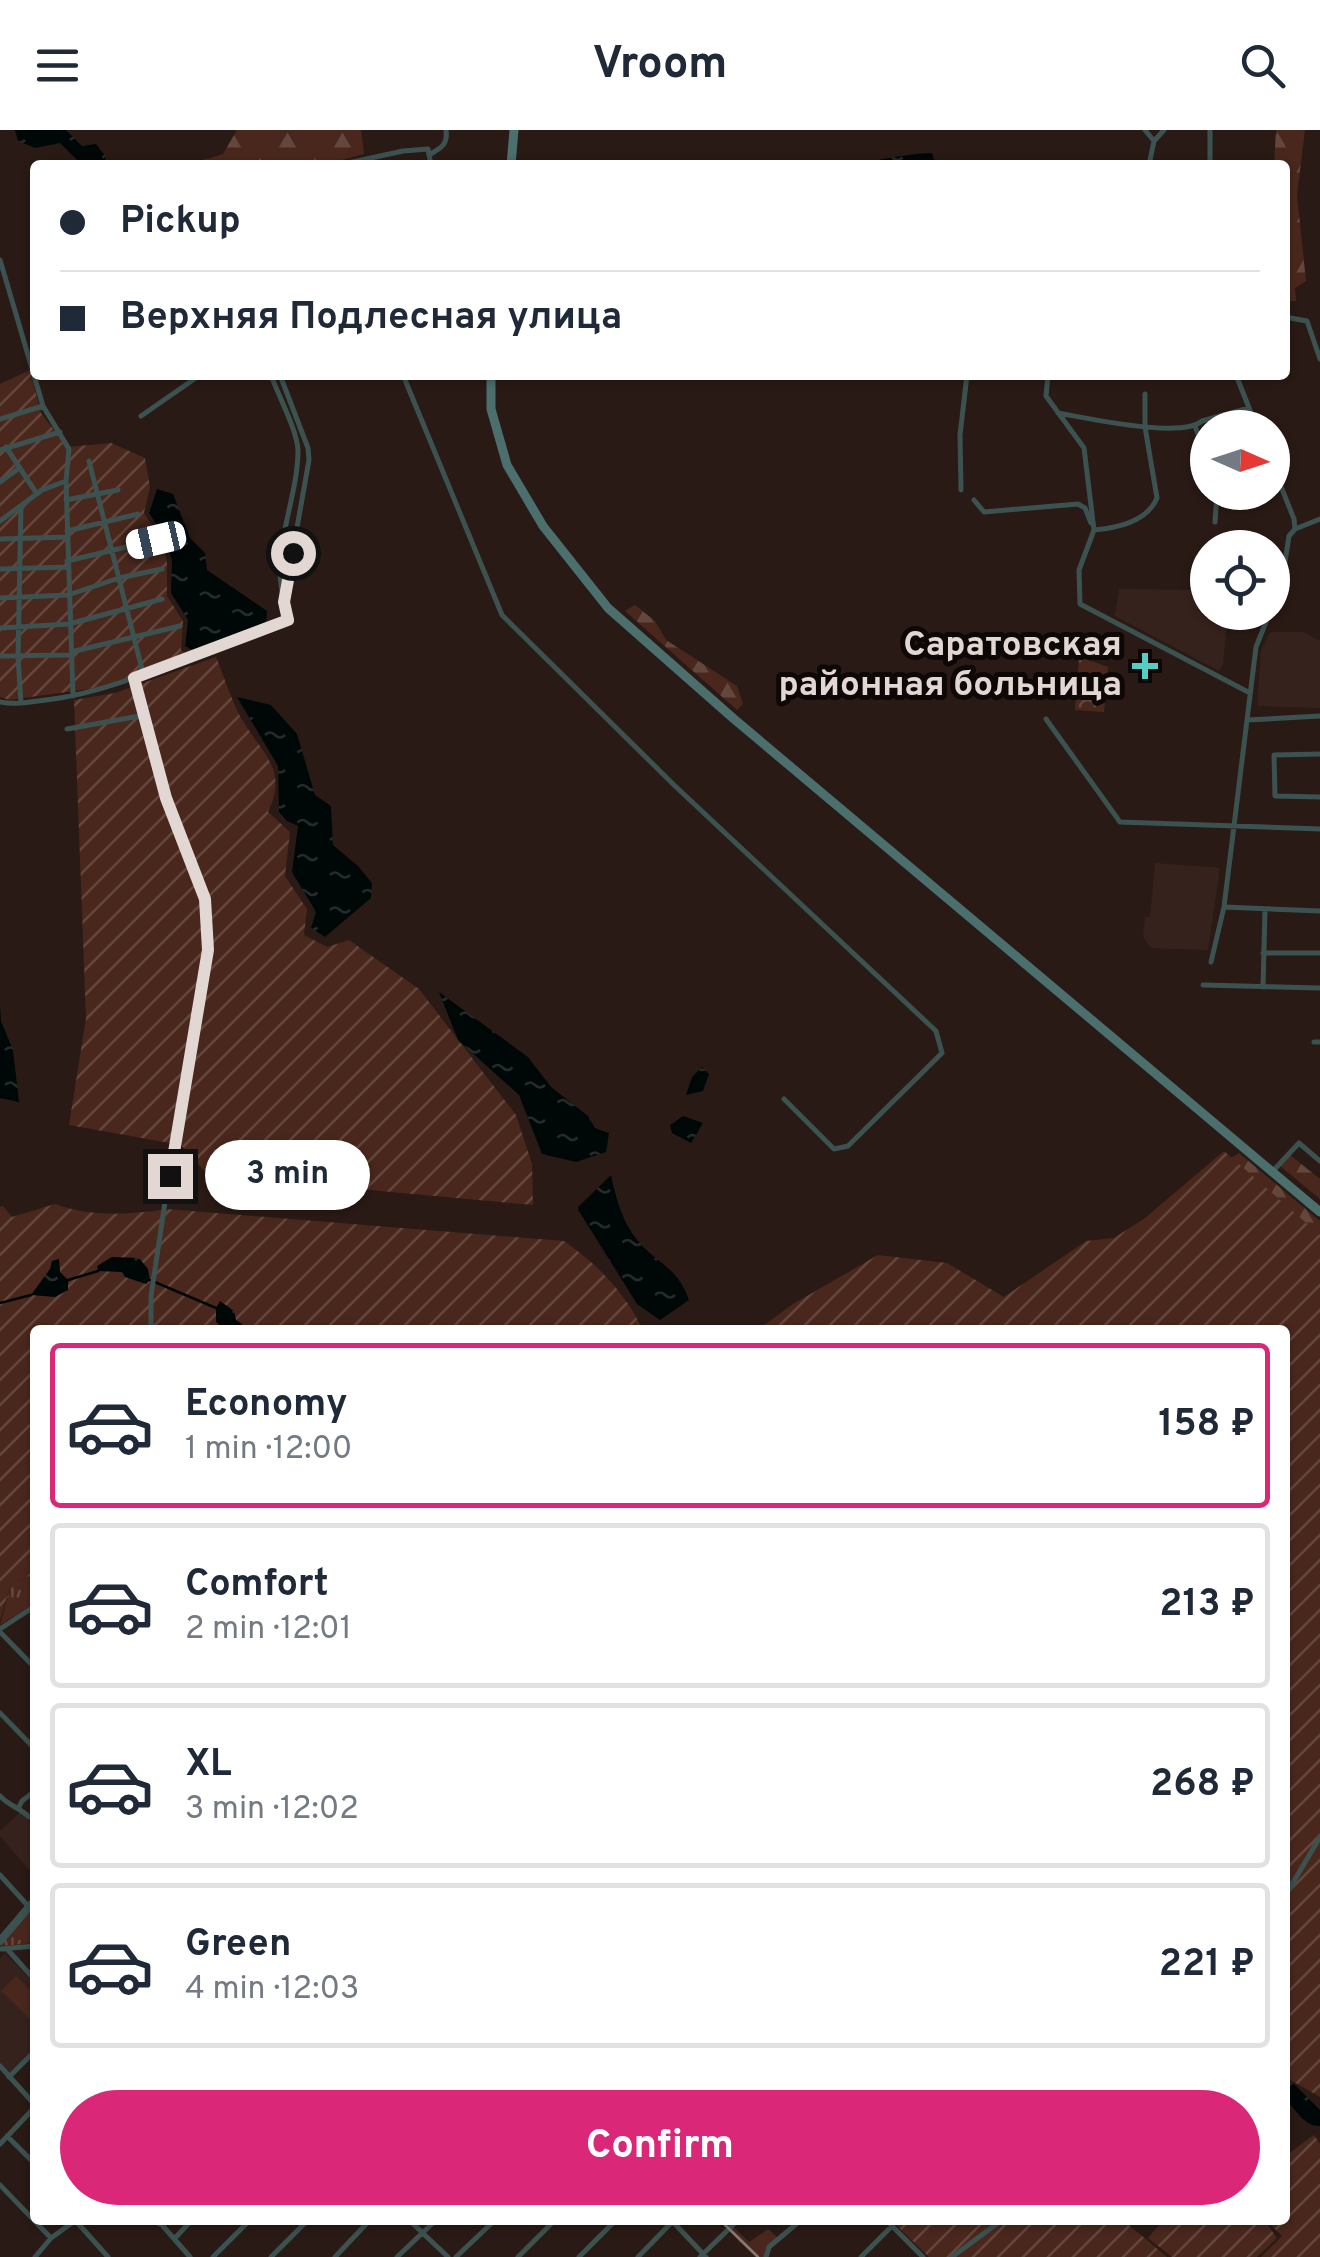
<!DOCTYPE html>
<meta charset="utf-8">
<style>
:root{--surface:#fff;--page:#f6f6f7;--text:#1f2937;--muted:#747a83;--line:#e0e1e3;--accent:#db2777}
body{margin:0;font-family:Overpass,sans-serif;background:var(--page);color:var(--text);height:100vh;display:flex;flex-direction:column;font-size:38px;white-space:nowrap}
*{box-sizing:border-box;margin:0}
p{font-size:32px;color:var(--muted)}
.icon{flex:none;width:55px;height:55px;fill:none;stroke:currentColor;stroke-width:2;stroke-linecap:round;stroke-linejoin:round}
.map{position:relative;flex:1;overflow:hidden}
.drawer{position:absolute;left:30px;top:1195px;width:1260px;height:900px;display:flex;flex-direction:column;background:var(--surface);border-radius:10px;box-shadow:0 2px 8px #0004}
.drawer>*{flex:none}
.banner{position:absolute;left:30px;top:30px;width:1260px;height:220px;border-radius:10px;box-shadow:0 2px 8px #0004;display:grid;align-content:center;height:220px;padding:0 30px;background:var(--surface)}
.needle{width:65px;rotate:93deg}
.controls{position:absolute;left:1190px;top:280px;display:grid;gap:20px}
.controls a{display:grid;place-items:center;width:100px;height:100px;border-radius:50%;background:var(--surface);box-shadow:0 2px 8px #0004;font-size:50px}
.end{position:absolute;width:45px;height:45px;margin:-22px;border:12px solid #e2d7d3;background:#111;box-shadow:0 0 0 5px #111}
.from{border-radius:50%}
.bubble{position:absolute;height:70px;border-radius:35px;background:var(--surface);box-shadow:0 2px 8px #0004;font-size:32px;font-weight:700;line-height:70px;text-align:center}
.car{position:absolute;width:30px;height:60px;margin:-30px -15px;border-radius:12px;box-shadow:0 0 8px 2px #0007;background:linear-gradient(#fff 24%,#345 0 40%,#fff 0 76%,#345 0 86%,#fff 0)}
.banner b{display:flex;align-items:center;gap:35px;height:95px;font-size:38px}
.banner b+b{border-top:2px solid var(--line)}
.banner i{width:25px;height:25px;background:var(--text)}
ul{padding:18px 0 0;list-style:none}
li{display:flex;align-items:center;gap:30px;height:165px;margin:0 20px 15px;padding:0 10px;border:5px solid var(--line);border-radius:10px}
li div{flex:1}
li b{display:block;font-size:38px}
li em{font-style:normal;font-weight:700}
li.active{border-color:var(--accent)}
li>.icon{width:90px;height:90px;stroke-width:1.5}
.button{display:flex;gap:20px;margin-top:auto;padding:20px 30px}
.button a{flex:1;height:115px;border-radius:60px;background:var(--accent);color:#fff;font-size:40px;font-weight:700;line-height:115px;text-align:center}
header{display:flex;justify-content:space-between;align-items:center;height:130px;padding:0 30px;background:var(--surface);font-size:45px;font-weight:700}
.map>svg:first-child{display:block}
.built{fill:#36221c}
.grass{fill:url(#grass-tufts)}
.forest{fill:url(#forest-firs)}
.park{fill:url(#park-crowns)}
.garden{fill:url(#garden-furrows)}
.pitch{fill:#49271c}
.water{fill:url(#water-ripples)}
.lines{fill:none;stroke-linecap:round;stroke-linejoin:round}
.stream{stroke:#000707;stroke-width:2.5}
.minor{stroke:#3c5250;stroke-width:5}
.tertiary{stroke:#3c5250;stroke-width:8}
.secondary{stroke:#4b6f6c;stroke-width:9}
.tram{stroke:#877a76;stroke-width:2.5}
.route{stroke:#e2d7d3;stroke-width:12}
.poi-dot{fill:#54cdc7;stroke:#0d0705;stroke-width:4}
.labels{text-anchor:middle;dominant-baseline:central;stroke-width:10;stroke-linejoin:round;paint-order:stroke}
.poi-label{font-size:35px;font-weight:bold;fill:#e2d7d3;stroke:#0d0705;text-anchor:end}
</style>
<header><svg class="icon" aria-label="menu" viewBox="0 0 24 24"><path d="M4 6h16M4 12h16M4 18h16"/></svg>Vroom<svg class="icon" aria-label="search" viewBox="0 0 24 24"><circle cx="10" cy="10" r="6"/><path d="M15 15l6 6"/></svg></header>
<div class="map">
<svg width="1320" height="2127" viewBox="0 0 1320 2127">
<defs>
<pattern id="grass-tufts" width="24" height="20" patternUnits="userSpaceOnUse" patternTransform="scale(2.5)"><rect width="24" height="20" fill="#49271c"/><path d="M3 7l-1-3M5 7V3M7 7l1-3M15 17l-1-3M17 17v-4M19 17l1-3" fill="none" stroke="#63463c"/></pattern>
<pattern id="forest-firs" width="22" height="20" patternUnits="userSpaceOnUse" patternTransform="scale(2.5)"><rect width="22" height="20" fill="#49271c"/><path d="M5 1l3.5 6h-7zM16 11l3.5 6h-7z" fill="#63463c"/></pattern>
<pattern id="park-crowns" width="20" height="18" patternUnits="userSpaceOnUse" patternTransform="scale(2.5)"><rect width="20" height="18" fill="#49271c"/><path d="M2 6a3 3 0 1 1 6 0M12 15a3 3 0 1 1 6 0" fill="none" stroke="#63463c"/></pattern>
<pattern id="garden-furrows" width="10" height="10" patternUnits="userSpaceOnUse" patternTransform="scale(2.5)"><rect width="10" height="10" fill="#49271c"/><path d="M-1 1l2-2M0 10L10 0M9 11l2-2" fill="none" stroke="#63463c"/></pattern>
<pattern id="water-ripples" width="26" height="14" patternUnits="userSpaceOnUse" patternTransform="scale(2.5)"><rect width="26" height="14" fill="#000707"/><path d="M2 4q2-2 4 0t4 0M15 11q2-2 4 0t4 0" fill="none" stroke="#252a2a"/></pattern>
</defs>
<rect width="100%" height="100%" fill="#291a15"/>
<!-- built -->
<path class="built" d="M1119,459L1196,460L1207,465L1208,482L1228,483L1223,535L1219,541L1115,486Z
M1270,502H1304L1320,511V578L1257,576L1261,521Z
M1155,733L1220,738L1208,820L1151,818L1143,807L1145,787H1150Z
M20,1682L30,1692L35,1687V1747L0,1706V1701Z
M5,1823L35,1854V1919L10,1943L0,1933V1828Z"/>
<!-- grass -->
<path class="grass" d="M35,1444V1473L0,1495L11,1453Z
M35,1774V1813L1,1816L0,1815Z
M733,2097L749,2112L768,2099L778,2108L769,2116L764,2127H755L728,2100Z"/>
<!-- forest -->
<path class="forest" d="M237,0H361L364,24L325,35H188L223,24Z
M1276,0H1305L1297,65L1306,151L1295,158L1296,171H1285V35H1274Z
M635,475L655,491L666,510L737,556L743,574L737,580L625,481Z
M1239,1023L1320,1091V1106L1229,1029Z
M1290,1025L1320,1049V1069L1280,1036Z"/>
<!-- park -->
<path class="park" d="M1079,527L1108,537L1104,582L1075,580Z"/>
<!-- garden -->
<path class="garden" d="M30,240L41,283L67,317L111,313L145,328L150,357L144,383L160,408L167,431V466L183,491L181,520L190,527L160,535L110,556L9,570L0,567V254Z
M216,527C224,547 231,569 241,588C261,623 289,638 268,682L290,702L285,746L307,779L304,805L327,817L349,810L419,859L516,985L532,1034L533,1075L208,1045L181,1015L69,995L86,888L74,570L115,563Z
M1224,1021L1320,1105V1967L1285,1947V1200H757L793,1174L878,1125L947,1133L1004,1167L1086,1111L1114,1108L1145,1088Z
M55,1074C91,1087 129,1085 167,1079L564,1111C598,1135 624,1161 643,1200H35V1444L11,1453L0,1490V1077L3,1076L12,1087Z
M1314,2005L1320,2014V2127H1261L1282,2106L1266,2090H1285V2021L1288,2024Z
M891,2090H1123L1167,2127H929Z
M1163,2090H1264L1277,2108L1257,2127H1172L1148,2108Z"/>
<!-- pitch -->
<path class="pitch" d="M16,1846L35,1865V1886L33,1884L29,1888L1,1861Z"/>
<!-- water -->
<path class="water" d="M15,0H66L82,16L96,14L106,27L103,35H78V31L60,13L35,18L18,11Z
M932,23L936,35H856C881,29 906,24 932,23Z
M157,359L173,364L190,408L205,423L207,440L267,481L266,492L198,522L185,517L188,490L171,463L172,430L163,404L149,383Z
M237,567L271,575L297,604L315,665L331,676L333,715L358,736L372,753L371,768L325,807L311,798L316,782L292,742L298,696L287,691L279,682L278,636Z
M439,862L528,927L551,957L588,986L595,998L609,1003L606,1022L576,1032L542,1024L519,965L458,910Z
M0,874L1,891L13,920L19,972L0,968Z
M702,937L709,944L703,961L686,965L692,947Z
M683,986L703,993L691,1013L672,1003L670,995Z
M611,1045C616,1068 622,1092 638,1111C659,1136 677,1136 689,1170L660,1190L637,1174L577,1078Z
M112,1127L139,1128L148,1139L150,1150L146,1154L125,1147L122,1142L98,1141L97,1136Z
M59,1129L60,1142L68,1150V1160L55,1167L31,1165L50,1139L52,1131Z
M220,1171L234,1181L236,1190L242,1194L241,1200H225L216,1192V1178Z
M1293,1953L1320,1980V1996C1305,1997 1295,1979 1285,1969V1957Z"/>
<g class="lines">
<!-- stream -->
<path class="stream" d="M68,1150L98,1141
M150,1150L216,1178
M0,1173L31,1165"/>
<!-- minor -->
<path class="minor" d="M1145,0L1154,11
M1210,0V35
M429,25C441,18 448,15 446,0
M339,35L403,21L428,19L431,35
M1149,35L1154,11L1164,0
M0,130L43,276L69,319L66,351L73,566
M1285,187L1307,191L1320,229
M271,245C278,265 297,300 298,320C298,370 270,420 284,470
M403,245L502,485L674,655L936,901L942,923L848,1016L834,1019L784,969
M1048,245L1046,266L1084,318L1094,400L1079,440L1080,474L1250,563
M1236,245L1257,298
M1058,283C1087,288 1181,309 1202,291L1249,278
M141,286L200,245
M0,289L43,276
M1195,296L1208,332
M6,317L37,364
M0,320L60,302
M89,331L143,543
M1272,334L1294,389L1295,399
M0,352L18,339
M961,360L960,305L967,245
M66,370L118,360
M974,370L984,382L1078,374L1085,378L1091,393
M21,377L18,527L21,573
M0,391L42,360L66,351
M1215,392L1217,362
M1295,399L1320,389
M1094,400C1118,398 1147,392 1157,368L1145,297V264
M67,401L138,384
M0,409L67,407
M67,431L156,410
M0,439L68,437
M0,468L68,465L119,448L162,439
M1272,475L1282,451L1289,406L1295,399
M0,498L69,494L162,469
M0,526L69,525L75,521L180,496
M135,549L165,669L205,769L207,819L170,1046
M0,572C15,575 31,572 46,570C132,560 205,512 288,490L284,471L309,330L308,318L280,245
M1046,589L1120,692L1320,699
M1247,590L1320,586
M67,599L145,585
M1320,624L1274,625L1275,666L1320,667
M1224,777L1320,781
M1263,823H1320
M1211,832L1224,777L1256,517L1270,482
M1203,855L1320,858
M1263,857L1265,780
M1314,912H1320
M1272,1042L1299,1013L1320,1031
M151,1200V1166L165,1072
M0,1499L35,1476
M0,1502L35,1538
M0,1583L35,1619
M0,1666C9,1676 19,1677 29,1687L35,1686
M19,1677L22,1671L35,1661
M0,1745L29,1777
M1285,1766L1320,1707
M0,1819L35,1816
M7,1819L35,1850
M0,1936L35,1975
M9,1947L35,1921
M7,2006L35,2034
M0,2014L35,1977
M0,2055L51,2108
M75,2090L108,2127
M151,2090L162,2095L190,2127
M409,2090L448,2127
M886,2090L923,2127
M674,2093L706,2127
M175,2108L192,2090
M35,2127L51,2108L76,2090
M213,2127L250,2090
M271,2127L308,2090
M335,2127L370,2090
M397,2127L436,2090
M456,2127L495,2090
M518,2127L555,2090
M579,2127L616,2090
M638,2127L674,2090
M700,2127L738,2090
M766,2127L769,2117L801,2090
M861,2127L892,2096
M952,2127L1002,2090"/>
<!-- tertiary -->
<path class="tertiary" d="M0,1811L35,1770"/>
<!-- secondary -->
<path class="secondary" d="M511,35L514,0
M491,245V279L507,335L543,396L608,478L734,589L1320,1082"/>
<!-- tram -->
<path class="tram" d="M720,2090L758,2127"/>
</g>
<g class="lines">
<!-- route -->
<path class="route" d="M170,1046L208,820L205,769L166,668L134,548L288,490L284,472L293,423"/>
</g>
<!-- markers -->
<path class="poi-dot" d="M1140 521h10v10h10v10h-10v10h-10v-10h-10v-10h10z"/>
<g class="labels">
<!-- poi labels -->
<g class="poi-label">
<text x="1122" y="516">Саратовская<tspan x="1122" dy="40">районная больница</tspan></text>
</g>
</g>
</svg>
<div class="controls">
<a><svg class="needle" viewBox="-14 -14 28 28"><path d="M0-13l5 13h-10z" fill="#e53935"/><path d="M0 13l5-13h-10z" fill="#747a83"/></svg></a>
<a><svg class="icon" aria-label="locate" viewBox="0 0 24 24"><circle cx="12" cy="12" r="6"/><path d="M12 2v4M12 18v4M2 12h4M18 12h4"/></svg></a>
</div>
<i class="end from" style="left:293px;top:423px"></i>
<i class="end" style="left:170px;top:1046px"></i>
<div class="bubble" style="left:205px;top:1010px;width:165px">3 min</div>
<i class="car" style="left:156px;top:410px;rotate:257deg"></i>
<div class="banner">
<b><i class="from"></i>Pickup</b>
<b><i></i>Верхняя Подлесная улица</b>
</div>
<section class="drawer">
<ul>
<li class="active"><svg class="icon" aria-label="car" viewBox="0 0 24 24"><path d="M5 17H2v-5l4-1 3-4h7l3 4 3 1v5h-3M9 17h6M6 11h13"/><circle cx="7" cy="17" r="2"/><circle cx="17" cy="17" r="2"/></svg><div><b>Economy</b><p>1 min · 12:00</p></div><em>158 ₽</em></li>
<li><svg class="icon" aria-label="car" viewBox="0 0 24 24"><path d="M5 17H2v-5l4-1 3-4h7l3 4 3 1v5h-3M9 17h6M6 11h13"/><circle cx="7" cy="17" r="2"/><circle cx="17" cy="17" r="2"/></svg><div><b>Comfort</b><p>2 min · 12:01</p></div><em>213 ₽</em></li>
<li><svg class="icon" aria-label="car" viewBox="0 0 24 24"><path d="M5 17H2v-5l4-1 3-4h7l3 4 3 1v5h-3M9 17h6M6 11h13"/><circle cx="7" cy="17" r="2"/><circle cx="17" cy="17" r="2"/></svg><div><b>XL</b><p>3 min · 12:02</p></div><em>268 ₽</em></li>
<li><svg class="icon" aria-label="car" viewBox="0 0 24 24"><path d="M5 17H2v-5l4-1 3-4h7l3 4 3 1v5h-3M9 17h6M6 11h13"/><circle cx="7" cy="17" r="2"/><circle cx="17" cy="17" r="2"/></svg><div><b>Green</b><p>4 min · 12:03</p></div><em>221 ₽</em></li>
</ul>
<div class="button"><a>Confirm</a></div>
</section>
</div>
